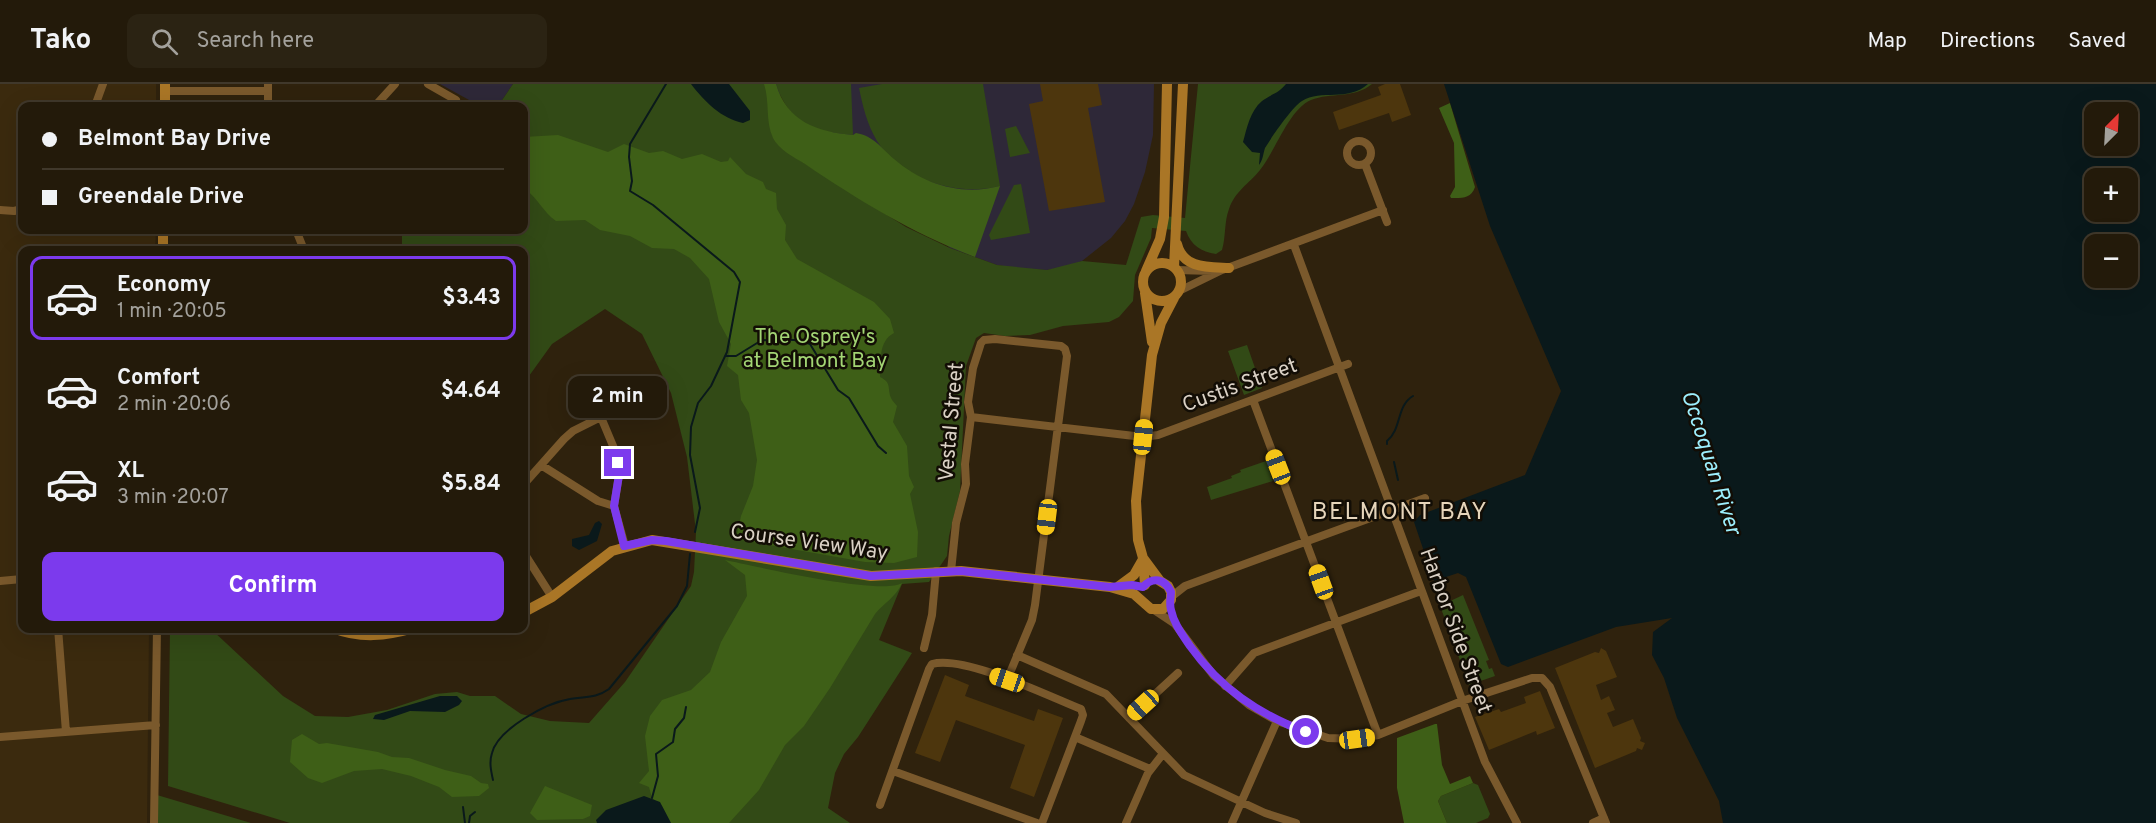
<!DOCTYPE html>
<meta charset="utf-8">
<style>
:root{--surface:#231a0a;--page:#2b2313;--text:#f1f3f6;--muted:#a3a19c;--line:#40382b;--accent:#7c3aed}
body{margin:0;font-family:Overpass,sans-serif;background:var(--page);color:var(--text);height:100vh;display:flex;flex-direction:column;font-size:22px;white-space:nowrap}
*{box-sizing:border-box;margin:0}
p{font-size:20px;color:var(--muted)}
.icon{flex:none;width:33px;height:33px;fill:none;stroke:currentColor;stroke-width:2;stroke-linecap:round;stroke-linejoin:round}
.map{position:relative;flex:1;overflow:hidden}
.side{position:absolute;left:18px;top:162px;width:510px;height:387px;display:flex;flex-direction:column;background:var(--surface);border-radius:12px;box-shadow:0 6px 24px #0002,0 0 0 2px var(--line)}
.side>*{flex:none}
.guide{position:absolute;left:18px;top:18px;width:510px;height:132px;border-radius:12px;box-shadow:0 6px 24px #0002,0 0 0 2px var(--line);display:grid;align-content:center;height:132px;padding:0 24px;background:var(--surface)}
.needle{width:39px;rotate:24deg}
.controls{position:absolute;left:2084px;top:18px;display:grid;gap:12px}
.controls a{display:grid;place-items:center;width:54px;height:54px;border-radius:12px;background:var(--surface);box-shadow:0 6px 24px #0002,0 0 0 2px var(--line);font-size:30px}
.end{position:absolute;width:27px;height:27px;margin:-14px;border:8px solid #7c3aed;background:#fff;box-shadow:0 0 0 3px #fff}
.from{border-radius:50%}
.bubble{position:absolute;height:42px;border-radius:12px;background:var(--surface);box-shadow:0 6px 24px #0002,0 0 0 2px var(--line);font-size:20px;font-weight:700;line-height:42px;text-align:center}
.car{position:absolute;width:18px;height:36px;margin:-18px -9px;border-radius:8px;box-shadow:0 0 4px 2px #0007;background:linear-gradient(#f5c518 24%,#345 0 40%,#f5c518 0 76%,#345 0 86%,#f5c518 0)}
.guide b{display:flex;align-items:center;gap:21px;height:57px;font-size:22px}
.guide b+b{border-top:2px solid var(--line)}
.guide i{width:15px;height:15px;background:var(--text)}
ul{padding:10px 0 0;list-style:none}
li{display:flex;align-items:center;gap:18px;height:84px;margin:0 12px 9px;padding:0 12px;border:3px solid transparent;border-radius:12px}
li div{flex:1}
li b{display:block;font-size:22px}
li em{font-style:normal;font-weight:700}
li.current{border-color:var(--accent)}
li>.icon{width:54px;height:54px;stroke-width:1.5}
.cta{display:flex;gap:12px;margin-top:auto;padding:12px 24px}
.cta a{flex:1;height:69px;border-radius:12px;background:var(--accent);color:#fff;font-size:24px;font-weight:700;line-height:69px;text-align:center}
header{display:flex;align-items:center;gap:36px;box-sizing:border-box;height:84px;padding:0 30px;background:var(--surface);border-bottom:2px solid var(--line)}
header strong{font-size:28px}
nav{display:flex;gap:33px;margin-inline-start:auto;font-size:21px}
.search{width:420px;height:54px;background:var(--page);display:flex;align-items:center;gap:15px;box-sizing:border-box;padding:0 21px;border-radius:12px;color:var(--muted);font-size:22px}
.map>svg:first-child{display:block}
.built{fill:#3b2a0e}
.education{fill:#2e2838}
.green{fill:#324a16}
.forest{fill:#3e5f17}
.water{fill:#0a191b;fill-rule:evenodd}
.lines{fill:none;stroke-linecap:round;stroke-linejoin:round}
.stream{stroke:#0a191b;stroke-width:2}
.building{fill:#4d360d}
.street{stroke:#7a592c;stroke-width:8}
.secondary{stroke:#aa7626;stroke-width:10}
.route{stroke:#7c3aed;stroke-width:8}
.labels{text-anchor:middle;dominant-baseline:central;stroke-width:5;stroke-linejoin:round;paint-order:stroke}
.park-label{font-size:21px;fill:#a3d574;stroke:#120d05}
.street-label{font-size:21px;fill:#dad1c5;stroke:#120d05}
.water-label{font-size:22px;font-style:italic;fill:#9deffd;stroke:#120d05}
.quarter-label{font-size:24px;letter-spacing:1.5px;fill:#e6d5bb;stroke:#120d05}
</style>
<header>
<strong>Tako</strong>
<div class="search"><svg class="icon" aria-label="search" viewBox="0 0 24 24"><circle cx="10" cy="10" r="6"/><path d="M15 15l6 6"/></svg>Search here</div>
<nav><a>Map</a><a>Directions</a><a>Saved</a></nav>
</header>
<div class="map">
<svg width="2156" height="739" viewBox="0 0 2156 739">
<rect width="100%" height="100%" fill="#2f220d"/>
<!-- built -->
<path class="built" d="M0,0H156V22H22V146H156L155,166H22V544L149,545L147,739H0Z"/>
<!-- education -->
<path class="education" d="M440,0H513L498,22H480Z
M768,0H1154L1153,51L1145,88L1134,120L1125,137L1111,154L1082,177L1066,183L1047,186L1023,185L997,181L950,164Z"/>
<!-- green -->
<path class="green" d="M513,0H768L793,72L906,143L950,164L997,181L1047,186L1082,177L1126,181L1141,133L1153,131L1185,134L1198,0H1372C1354,15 1331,8 1311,16C1289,25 1275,68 1260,86C1249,100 1235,107 1229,125C1224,138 1226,153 1222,166L1216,170C1201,168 1191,161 1186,147L1152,144L1151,154L1135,191L1133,217L1119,233L1109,238L1063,242L1030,251L1005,252L984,249L976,254L966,282L960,407L949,452L947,472L929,498L902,500L879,556L912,569L858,653L844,670L835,689L828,724L850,739H290L168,702L170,545H211L283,612L315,632L348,633L387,626L435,610L457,608L470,612H495L521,630L550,637L589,639L625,598L691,502L694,488L696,448L687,373L671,309L642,250L605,225L552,260L524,299V166H402V146H524V22H498Z
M776,0H851L853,51C815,48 789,40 776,0Z
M882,0H983L1000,102C957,113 902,96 877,57C867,40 863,23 859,4Z
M1016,42L1030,69L1010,73L1005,45Z
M1021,100L1030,149L991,156L989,151L1014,101Z
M1247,261L1262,304L1244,311L1228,267Z
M1266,377L1273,397L1211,416L1207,403L1232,394L1231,392L1241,388L1240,386Z
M1463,511L1489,576L1486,577L1489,585L1492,584L1495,592L1469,601L1439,519L1442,518L1444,520Z
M1473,699L1478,701L1490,730L1488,734L1476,739H1447L1438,717L1441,712Z
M157,711L251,739H157Z"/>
<!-- forest -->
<path class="forest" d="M764,0H776C787,38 818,48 853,51L856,49C874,52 881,64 894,75C924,101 962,112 1000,102L975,173C914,150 858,116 805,80C795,74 778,65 773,54C765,37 770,18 764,0Z
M1450,19L1475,103C1471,115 1462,114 1451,114L1450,112L1455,103L1454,59L1439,24Z
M558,51L608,68L624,60L649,69L663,67L682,75L702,70L721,78L728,77L730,73L746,90L763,98L766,105L776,109L777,125L786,141L785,156L797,175L874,218L890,235L894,249C878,257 881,278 880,293C892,299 887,303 891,314C892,317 895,319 897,322L893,338L907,362L909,392L914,403L910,410L918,448L917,473L894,479L865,478L736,455L741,432L753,402L757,376L749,329L741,316L738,291L727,282L731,260L719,238L709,195L690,174L674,165L652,164L630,152L600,146L585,136L556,137C542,127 539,115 524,104V53Z
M725,476C754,482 882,512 902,499C896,513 884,519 875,530L830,604L804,642L785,661L759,706L729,739H671L662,722L652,714L649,703L639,699L649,687L645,652L650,632L662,616L691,606L710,588L721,558L747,512L745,491Z
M1435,640H1437L1442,681L1450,700L1470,692L1473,699L1441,712L1438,717L1447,739H1404L1397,704V654Z
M302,650L319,660L327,659L378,668L392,673L409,674L445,686L471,692L481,699L488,700L489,704L479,712L452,713L439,703L411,692L382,685L354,687L322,699L308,694L290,678L292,656Z
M545,702L592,721L590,732L583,735L537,736L530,729Z"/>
<!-- water -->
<path class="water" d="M691,0H729L750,27V36L743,39C722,35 704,17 691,0Z
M1286,0H1368C1348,18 1321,5 1302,17C1292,23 1271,54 1265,64C1263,70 1263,76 1259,81L1260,69L1252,68L1243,58C1247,44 1250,27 1262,17C1271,10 1278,10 1286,0Z
M1444,0H2156V739H1723L1719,717L1677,634L1664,594L1652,571L1653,548L1672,534L1616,543L1508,583L1501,580L1466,493L1458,489L1434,497L1414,438L1420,431L1525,391L1561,307L1490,142ZM2127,28V62H2094V28ZM2094,94H2127V128H2094ZM2127,160V194H2094V160Z
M599,437L602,440L597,457L579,466L572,462V455L589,451L595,439Z
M440,612H457L462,617L459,621L445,628L410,627L384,636L373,635L375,631Z
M644,712L660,718L671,739H597L596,736L606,726Z"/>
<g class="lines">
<!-- stream -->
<path class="stream" d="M666,0L630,60L629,73L632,97L630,107L653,121L734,188L740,198L727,268L711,302L698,319L691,343L690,371L700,424L695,448
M726,272H736L762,256C778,257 795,253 810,260L838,306L849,314L878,362L886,369
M1387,360V357C1402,345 1396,322 1413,312
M1394,378L1398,396
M493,696C491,687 489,678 492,669C498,645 546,619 570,615C585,612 595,615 609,605L677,522L687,502L690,470
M652,714L658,692L656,670L673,658L675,645L684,634L686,623
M463,723L465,739
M469,739L470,732L475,728"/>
</g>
<!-- building -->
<path class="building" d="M1040,0H1098L1102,21L1088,24L1105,118L1049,127L1029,20L1043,17Z
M1385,0H1400L1411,31L1392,38L1389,29L1339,46L1333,28L1381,11L1378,3Z
M1601,564L1606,567L1617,593L1596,601L1601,616L1609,612L1615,626L1607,629L1613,643L1633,635L1641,654L1640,657L1645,659L1642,666L1637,664L1636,667L1595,684L1555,584L1595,568L1599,569Z
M945,591L969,601L965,612L1028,635L1034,637L1038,625L1063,634L1034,713L1010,704L1025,661L956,636L940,678L915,669Z
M1540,607L1555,644L1537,651L1536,647L1489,666L1475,633L1499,625L1501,628L1526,619L1524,613Z"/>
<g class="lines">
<!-- street -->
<path class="street" d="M428,0L456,16
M165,7H267
M95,22L103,0
M268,22V0
M375,22L395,0
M1347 69a12 12 0 1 1 24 0a12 12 0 1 1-24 0Z
M1365,80L1387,138
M0,126L14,127L22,125
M296,146L304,166
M1294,161L1485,678L1517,739
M1177,186L1212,187
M1179,207L1222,186L1383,126
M585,295L616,369L619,391L614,422L625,462
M1253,316L1378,651
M971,333L1143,353L1158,351L1348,280
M541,381L598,417L614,422
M524,400L564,355L573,347L601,333
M524,469L552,513
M951,487L956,439L966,400L965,380L971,333L968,318L973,284L981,259L984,256L995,255L1061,262L1065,265L1067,272L1035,521L1032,536L1007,596
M0,497L22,495
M1171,513L1185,502L1425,414
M1154,526L1175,540L1214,592L1249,621L1277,637L1328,654L1357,655L1378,651L1462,617L1532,594H1542L1550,603L1606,739
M58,544L66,648
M924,564L932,531L936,487
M1017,571L1106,610L1184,691L1265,729L1296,739
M1225,602L1254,569L1421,507
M1129,634L1178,589
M0,653L156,641
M1075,653L1150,685
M893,687L1037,739
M880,721L929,585L932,580C965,571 1048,612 1081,625L1083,631L1081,637L1042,739
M154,739L157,544
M1126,739L1148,689L1162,671
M1232,739L1277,637
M1593,739L1604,734"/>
<!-- secondary -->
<path class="secondary" d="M165,22V0
M1177,160C1183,185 1208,183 1229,184
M163,166V146
M1143 198a19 19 0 1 1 38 0a19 19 0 1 1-38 0Z
M1174,183L1183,0
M1146,187L1160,155L1164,133L1167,0
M1145,209L1152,258
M1145,501L1143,474L1138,456L1136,417L1152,271L1161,239L1174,214
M1119,502L1134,491L1142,477
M524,528L552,513L612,467L652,456L871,492L961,487L1110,503L1134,510L1151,525H1163L1171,516V508L1168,502L1160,497L1143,474
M333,544C361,555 386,552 414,544"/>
</g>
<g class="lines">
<!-- route -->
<path class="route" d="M618,379L619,391L614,422L624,462L652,456L666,457L871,492L961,487L1110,503L1132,501L1143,503C1153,492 1165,495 1171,508C1171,514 1169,519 1171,526C1174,540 1182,550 1190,562C1220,604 1258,630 1306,648"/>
</g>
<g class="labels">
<!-- park labels -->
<g class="park-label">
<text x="815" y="253">The Osprey's<tspan x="815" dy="24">at Belmont Bay</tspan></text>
</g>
<!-- street labels -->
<g class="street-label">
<text transform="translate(1240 302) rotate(-20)">Custis Street</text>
<text transform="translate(952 338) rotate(-85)">Vestal Street</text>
<text transform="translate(809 459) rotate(8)">Course View Way</text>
<text transform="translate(1455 547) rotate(70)">Harbor Side Street</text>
</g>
<!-- water labels -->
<g class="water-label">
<text transform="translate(1710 379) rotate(72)">Occoquan River</text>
</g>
<!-- quarter labels -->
<g class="quarter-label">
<text x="1400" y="429">BELMONT BAY</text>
</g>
</g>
</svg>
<div class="controls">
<a><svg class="needle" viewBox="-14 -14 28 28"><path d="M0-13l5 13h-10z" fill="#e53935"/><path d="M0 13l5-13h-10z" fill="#a3a19c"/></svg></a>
<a>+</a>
<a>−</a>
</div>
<i class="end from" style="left:1306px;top:648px"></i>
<i class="end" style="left:618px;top:379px"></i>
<div class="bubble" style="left:568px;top:292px;width:99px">2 min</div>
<i class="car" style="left:1143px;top:353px;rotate:6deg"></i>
<i class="car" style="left:1278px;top:383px;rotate:339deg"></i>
<i class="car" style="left:1047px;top:433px;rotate:187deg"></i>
<i class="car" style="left:1321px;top:498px;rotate:340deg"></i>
<i class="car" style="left:1007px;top:596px;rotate:289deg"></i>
<i class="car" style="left:1143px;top:621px;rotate:228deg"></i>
<i class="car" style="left:1357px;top:655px;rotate:82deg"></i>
<div class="guide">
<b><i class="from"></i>Belmont Bay Drive</b>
<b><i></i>Greendale Drive</b>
</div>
<section class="side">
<ul>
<li class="current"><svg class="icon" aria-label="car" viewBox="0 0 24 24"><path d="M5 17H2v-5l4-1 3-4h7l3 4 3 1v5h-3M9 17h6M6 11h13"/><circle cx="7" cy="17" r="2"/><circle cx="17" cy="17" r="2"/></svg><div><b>Economy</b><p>1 min · 20:05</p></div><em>$3.43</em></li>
<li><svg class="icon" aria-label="car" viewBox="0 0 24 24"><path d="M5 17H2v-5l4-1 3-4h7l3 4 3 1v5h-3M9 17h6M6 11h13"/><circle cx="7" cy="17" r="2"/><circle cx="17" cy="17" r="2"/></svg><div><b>Comfort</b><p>2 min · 20:06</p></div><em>$4.64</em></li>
<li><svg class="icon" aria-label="car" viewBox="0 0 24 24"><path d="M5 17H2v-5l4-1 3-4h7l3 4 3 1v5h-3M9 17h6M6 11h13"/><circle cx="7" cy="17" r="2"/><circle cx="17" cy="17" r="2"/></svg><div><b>XL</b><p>3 min · 20:07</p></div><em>$5.84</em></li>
</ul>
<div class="cta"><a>Confirm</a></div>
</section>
</div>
